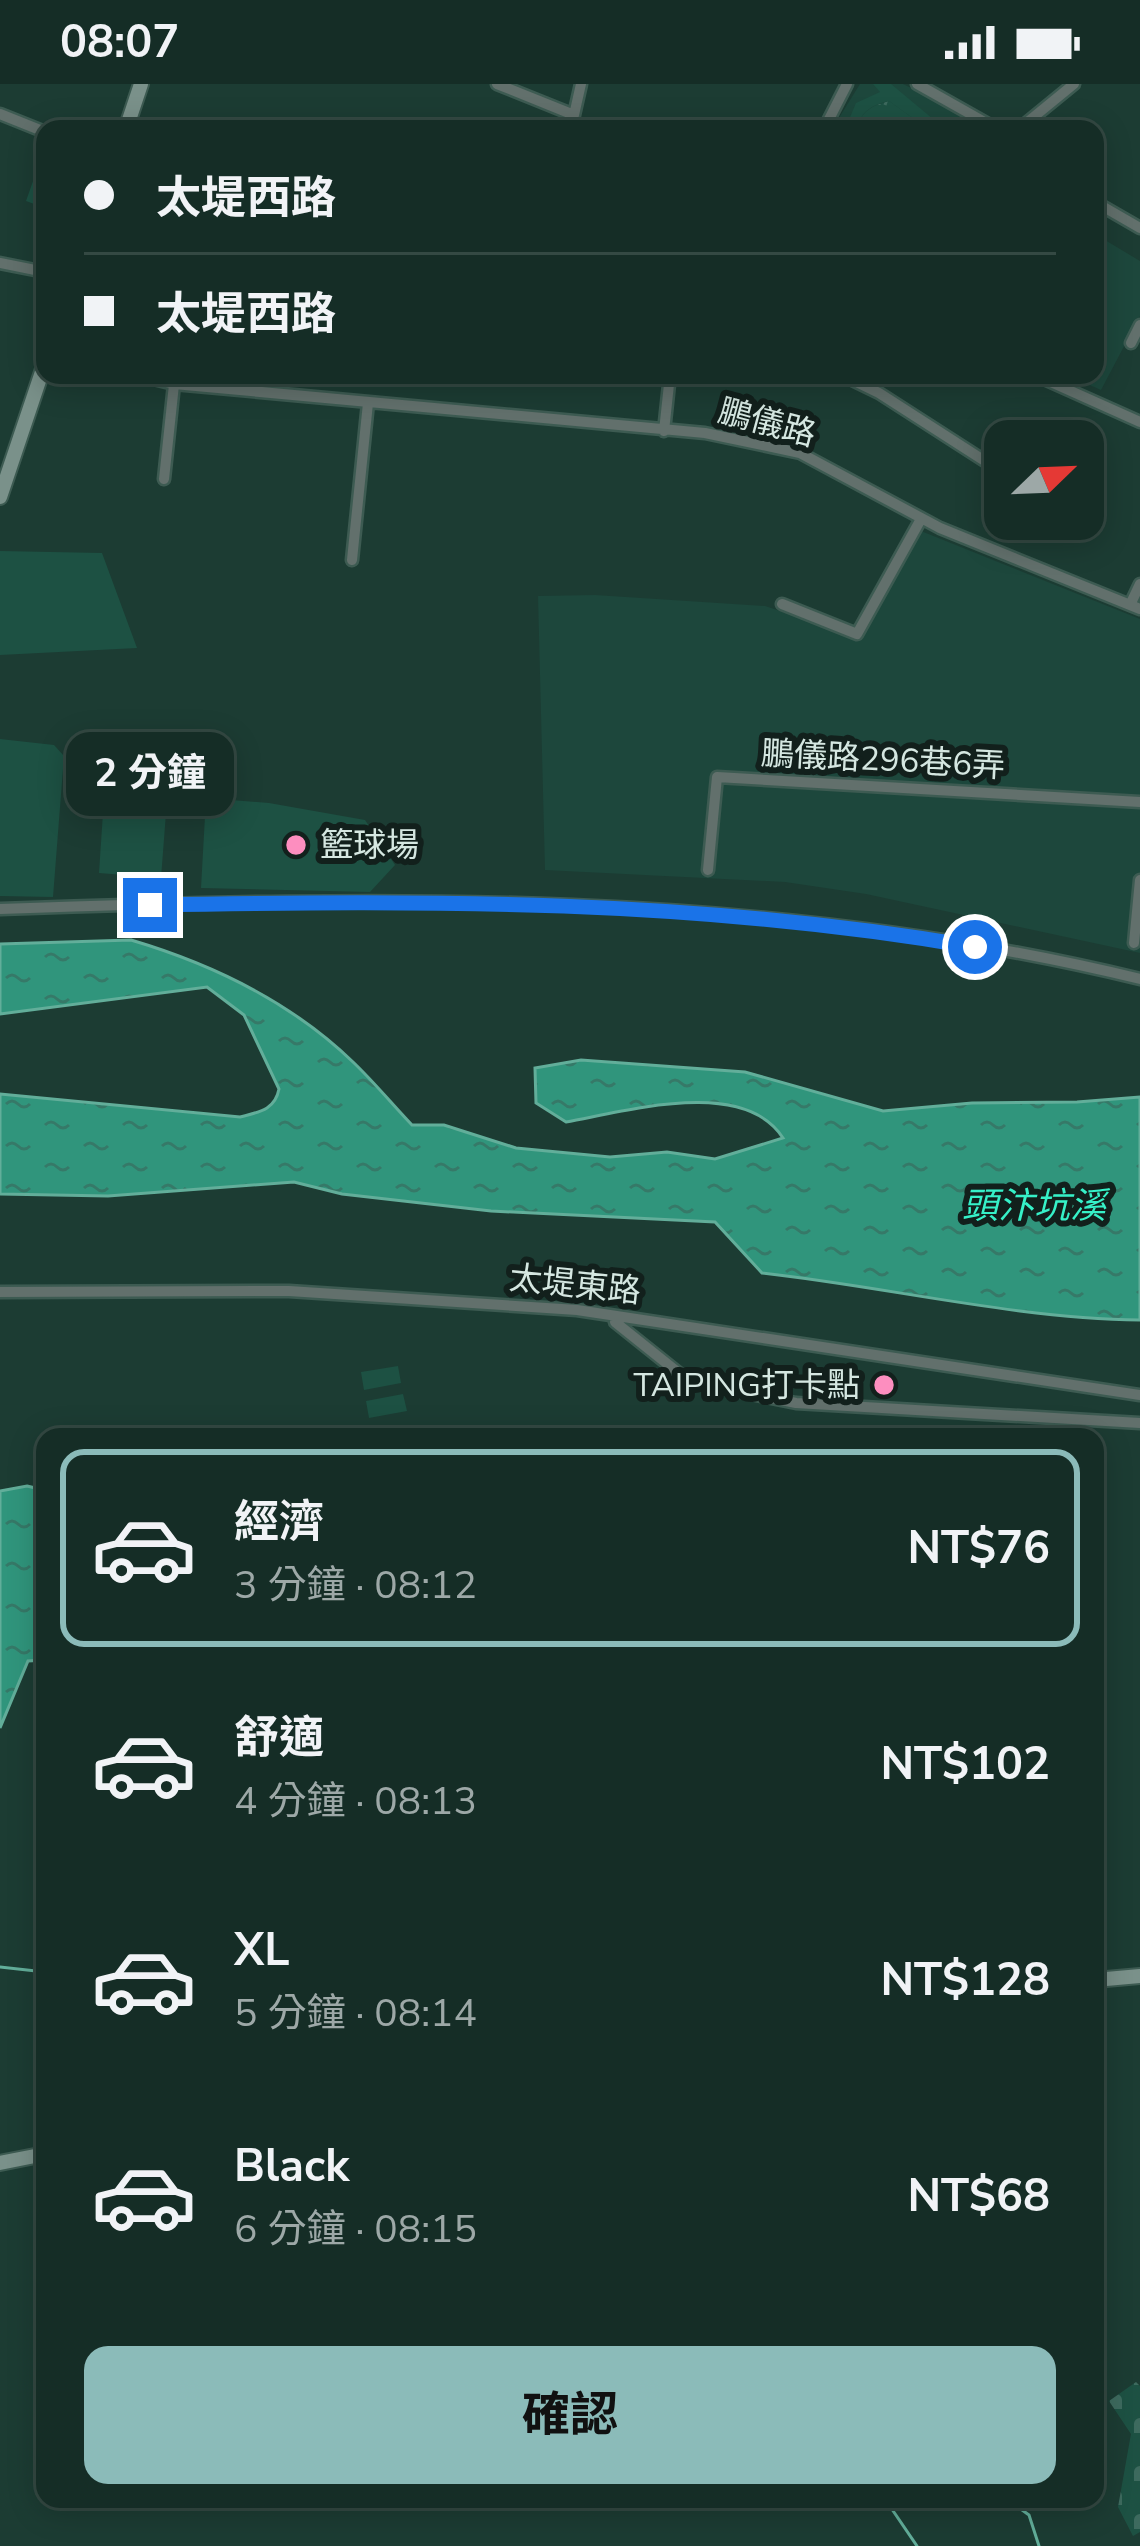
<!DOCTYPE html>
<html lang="zh-TW">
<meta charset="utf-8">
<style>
:root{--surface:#152d26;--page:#223932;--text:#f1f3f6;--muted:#9da8a7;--line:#344943;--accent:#8bbbb9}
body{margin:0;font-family:"Nunito Sans","Noto Sans TC",sans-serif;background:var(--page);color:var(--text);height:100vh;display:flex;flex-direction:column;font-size:45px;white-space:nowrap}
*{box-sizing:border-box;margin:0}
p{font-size:39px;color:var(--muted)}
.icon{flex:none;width:66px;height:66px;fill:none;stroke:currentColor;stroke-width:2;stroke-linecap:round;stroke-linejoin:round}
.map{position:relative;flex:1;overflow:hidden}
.panel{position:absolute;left:36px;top:1344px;width:1068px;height:1080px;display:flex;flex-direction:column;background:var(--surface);border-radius:24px;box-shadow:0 6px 30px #0003,0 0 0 3px var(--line)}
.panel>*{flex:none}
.hud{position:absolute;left:36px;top:36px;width:1068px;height:264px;border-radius:24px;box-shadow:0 6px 30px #0003,0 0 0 3px var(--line);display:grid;align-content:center;height:264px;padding:0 48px;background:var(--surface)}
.needle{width:78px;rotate:67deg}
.buttons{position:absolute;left:984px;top:336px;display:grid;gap:24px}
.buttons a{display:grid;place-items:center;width:120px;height:120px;border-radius:24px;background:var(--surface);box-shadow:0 6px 30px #0003,0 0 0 3px var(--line);font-size:60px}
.end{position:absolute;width:54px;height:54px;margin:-27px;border:15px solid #1a73e8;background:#fff;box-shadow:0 0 0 6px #fff}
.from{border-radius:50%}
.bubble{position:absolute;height:84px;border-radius:24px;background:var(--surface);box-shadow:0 6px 30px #0003,0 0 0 3px var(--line);font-size:39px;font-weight:700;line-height:84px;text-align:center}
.hud b{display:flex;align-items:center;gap:42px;height:114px;font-size:45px}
.hud b+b{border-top:3px solid var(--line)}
.hud i{width:30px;height:30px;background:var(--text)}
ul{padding:21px 0 0;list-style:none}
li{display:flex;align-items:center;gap:36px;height:198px;margin:0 24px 18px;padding:0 24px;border:6px solid transparent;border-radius:24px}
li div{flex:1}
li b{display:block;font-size:45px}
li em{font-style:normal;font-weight:700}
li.active{border-color:var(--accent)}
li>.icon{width:108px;height:108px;stroke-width:1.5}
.cta{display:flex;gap:24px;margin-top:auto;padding:24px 48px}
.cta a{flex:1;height:138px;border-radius:24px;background:var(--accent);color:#111;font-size:48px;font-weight:700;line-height:138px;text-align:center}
.status{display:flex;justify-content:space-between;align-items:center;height:84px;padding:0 60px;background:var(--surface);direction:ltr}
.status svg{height:33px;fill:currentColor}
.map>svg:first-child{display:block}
.built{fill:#1d473c}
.grass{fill:url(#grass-tufts)}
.cemetery{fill:url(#cemetery-stones)}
.park{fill:#1d5143}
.water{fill:url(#water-ripples);stroke:#62ae9a;stroke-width:3}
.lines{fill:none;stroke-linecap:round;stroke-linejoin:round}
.stream{stroke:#62ae9a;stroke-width:3}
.street-casing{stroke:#3d5b52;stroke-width:15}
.secondary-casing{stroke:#3d5b52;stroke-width:18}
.street{stroke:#62706c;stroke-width:10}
.secondary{stroke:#7a918a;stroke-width:14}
.route{stroke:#1a73e8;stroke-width:15}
.poi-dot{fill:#fd8ebf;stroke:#12201c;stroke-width:4.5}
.labels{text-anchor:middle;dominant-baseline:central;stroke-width:12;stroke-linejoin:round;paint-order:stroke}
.street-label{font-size:33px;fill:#d5e7e1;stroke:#12201c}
.poi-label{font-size:33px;fill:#d5e7e1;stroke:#12201c;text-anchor:start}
.water-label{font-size:36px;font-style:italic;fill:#36f1c8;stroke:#12201c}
</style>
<div class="status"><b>08:07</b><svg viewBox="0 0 49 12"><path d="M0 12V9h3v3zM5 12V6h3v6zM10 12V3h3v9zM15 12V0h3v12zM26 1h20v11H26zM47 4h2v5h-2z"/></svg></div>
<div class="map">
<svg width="1140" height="2462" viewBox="0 0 1140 2462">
<defs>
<pattern id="grass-tufts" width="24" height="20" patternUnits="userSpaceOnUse" patternTransform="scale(3)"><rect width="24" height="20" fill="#1d5143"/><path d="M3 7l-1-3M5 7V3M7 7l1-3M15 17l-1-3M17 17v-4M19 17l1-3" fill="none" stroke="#3d6a5e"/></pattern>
<pattern id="cemetery-stones" width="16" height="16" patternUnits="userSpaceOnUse" patternTransform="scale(3)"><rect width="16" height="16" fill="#1d5143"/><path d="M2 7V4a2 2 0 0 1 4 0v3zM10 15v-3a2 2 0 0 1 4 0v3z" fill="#3d6a5e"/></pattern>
<pattern id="water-ripples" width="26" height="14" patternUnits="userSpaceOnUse" patternTransform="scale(3)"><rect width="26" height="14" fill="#30957c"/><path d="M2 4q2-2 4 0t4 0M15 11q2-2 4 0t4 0" fill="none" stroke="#367968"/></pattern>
</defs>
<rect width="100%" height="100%" fill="#1c3c33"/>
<!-- built -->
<path class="built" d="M860,0H903L973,34L975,45H832Z
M1095,150L1140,177V232L1101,306L1067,291H1095Z
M911,443L1140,535V869L866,810L785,798L545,786L538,512L595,511L765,522L852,551Z"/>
<!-- grass -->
<path class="grass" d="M889,17L928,45H857C861,27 872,22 889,17Z"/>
<!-- cemetery -->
<path class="cemetery" d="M1136,2298L1140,2302V2448L1133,2452L1118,2423L1131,2350L1109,2317Z"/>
<!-- park -->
<path class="park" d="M873,0H891L945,45H928L889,17C872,21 861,27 857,45H845L856,19L880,8Z
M44,66H45V124L26,117Z
M0,467L102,469L137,564L0,571Z
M0,655L54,661L64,672L53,813L0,812Z
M105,698L168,703L161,794L99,789Z
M206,714L269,719L365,736L395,781L370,808L201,804Z
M398,1282L401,1299L364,1306L361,1288Z
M403,1310L407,1327L369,1334L366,1317Z"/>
<!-- water -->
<path class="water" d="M131,856C212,880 292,919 353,978C374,998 392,1020 412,1041H444L516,1064L610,1073L667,1068L715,1075L783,1054C744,993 627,1027 566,1038L536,1019L535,984L581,976L745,988L883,1027L972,1019L1077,1018L1140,1013V1236C1012,1234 888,1203 762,1189L715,1138L491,1127L342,1110L294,1098L108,1112L0,1110V1010L240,1033C259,1028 275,1026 279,1005L244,931L207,903L0,930V860Z
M27,1402L44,1406L45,1411V1576L28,1577L0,1644V1407Z"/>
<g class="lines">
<!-- stream -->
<path class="stream" d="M0,1883L45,1888
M885,2415L917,2462
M1007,2415L1029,2431L1039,2462"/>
<defs>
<path id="street" d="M497,0L574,31L581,0
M917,0L997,45
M0,30L45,48
M824,45L847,0
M1019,45L1074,0
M1095,118L1140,144
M0,179L45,188
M1131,259L1140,241
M137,291L174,300L705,349L800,369L940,444L1140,525
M842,291L879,309L1005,390
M1035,291L1140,338
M664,347L670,291
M164,395L175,291
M352,476L368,319
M782,520L857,550L921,435
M1130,521L1140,500
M708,786L717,693L1140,718
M0,825C381,812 767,804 1140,895
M1134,859L1140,796
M0,1208L289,1207L577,1226L1140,1311
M615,1238L680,1290L722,1304L796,1319L1140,1339"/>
<path id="secondary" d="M126,45L141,0
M0,413L45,279
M1095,1896L1140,1892
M0,2079L45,2070"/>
</defs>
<!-- street casing -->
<use href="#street" class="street-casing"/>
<!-- secondary casing -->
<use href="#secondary" class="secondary-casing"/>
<!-- street -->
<use href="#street" class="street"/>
<!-- secondary -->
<use href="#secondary" class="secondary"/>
</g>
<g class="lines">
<!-- route -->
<path class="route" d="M150,821C433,816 695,815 975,863"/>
</g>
<!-- markers -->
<g class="poi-dot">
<circle cx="296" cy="761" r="12"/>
<circle cx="884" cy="1301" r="12"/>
</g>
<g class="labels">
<!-- street labels -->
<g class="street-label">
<text transform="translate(767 339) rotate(15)">鵬儀路</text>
<text transform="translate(883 676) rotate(3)">鵬儀路296巷6弄</text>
<text transform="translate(575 1201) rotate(6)">太堤東路</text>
</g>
<!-- poi labels -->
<g class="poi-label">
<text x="320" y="761">籃球場</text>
<text x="860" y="1301" text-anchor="end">TAIPING打卡點</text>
</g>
<!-- water labels -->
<g class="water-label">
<text x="1034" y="1122">頭汴坑溪</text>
</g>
</g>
</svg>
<div class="buttons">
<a><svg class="needle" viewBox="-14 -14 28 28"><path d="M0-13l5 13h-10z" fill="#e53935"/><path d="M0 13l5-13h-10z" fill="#9da8a7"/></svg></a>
</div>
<i class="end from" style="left:975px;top:863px"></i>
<i class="end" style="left:150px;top:821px"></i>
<div class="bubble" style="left:66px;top:648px;width:168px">2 分鐘</div>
<div class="hud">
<b><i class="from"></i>太堤西路</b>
<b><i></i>太堤西路</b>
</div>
<section class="panel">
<ul>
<li class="active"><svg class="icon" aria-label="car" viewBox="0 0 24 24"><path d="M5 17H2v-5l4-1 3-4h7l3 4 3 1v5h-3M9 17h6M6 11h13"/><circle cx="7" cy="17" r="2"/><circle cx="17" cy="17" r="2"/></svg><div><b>經濟</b><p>3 分鐘 · 08:12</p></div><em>NT$76</em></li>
<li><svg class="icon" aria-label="car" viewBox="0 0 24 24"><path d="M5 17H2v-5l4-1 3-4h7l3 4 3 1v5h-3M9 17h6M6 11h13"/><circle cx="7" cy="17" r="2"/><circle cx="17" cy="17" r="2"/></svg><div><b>舒適</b><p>4 分鐘 · 08:13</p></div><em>NT$102</em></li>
<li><svg class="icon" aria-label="car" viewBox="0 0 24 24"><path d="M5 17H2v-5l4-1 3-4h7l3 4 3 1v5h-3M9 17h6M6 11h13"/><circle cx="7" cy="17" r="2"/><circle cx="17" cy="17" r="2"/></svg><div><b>XL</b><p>5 分鐘 · 08:14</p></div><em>NT$128</em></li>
<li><svg class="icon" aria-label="car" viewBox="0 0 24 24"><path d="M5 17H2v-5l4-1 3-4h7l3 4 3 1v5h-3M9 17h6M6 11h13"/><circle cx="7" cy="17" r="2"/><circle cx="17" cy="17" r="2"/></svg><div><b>Black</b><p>6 分鐘 · 08:15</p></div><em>NT$68</em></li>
</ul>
<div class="cta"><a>確認</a></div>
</section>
</div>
